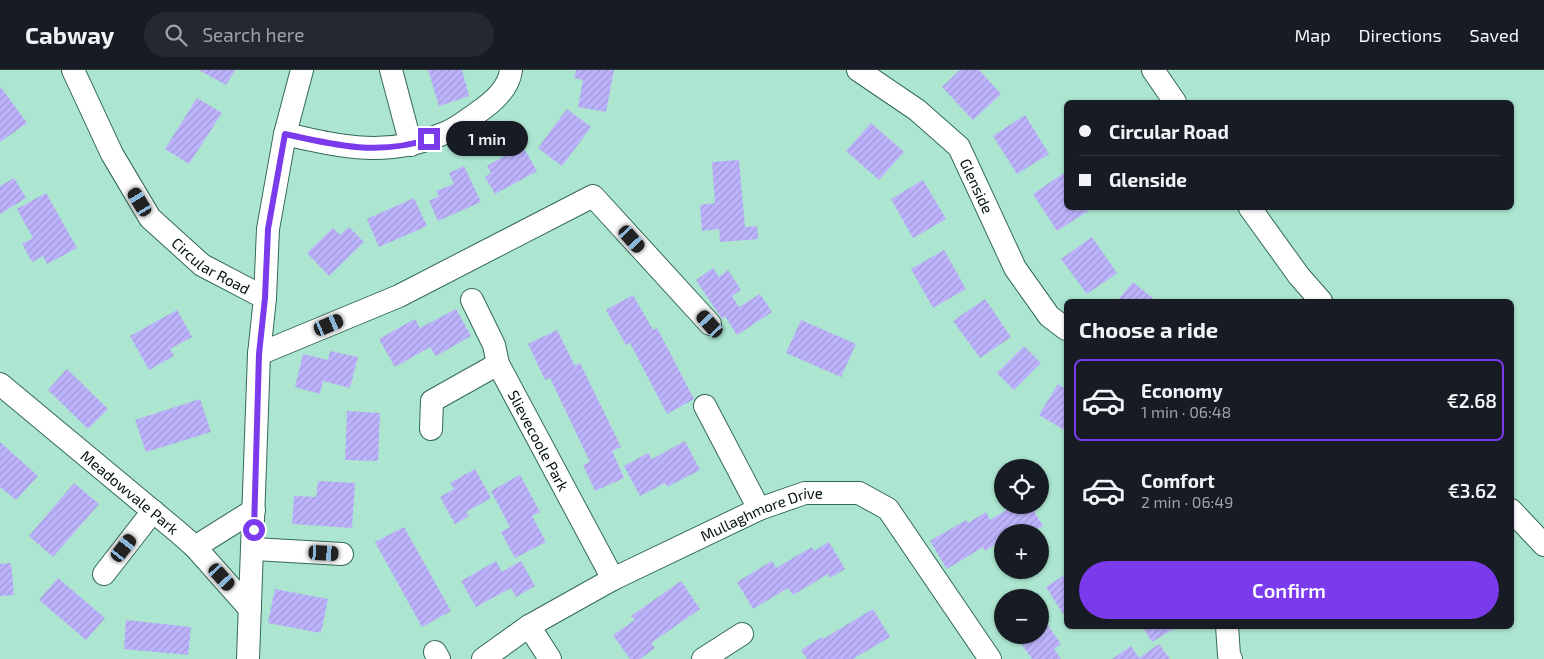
<!DOCTYPE html>
<meta charset="utf-8">
<style>
:root{--surface:#171b24;--page:#242831;--text:#f1f3f6;--muted:#9ea1a6;--line:#363941;--accent:#7c3aed}
body{margin:0;font-family:"Exo 2",sans-serif;background:var(--page);color:var(--text);height:100vh;display:flex;flex-direction:column;font-size:19px;white-space:nowrap}
*{box-sizing:border-box;margin:0}
p{font-size:16px;color:var(--muted)}
.icon{flex:none;width:28px;height:28px;fill:none;stroke:currentColor;stroke-width:2;stroke-linecap:round;stroke-linejoin:round}
.map{position:relative;flex:1;overflow:hidden}
.drawer{position:absolute;left:1064px;top:229px;width:450px;height:330px;display:flex;flex-direction:column;background:var(--surface);border-radius:8px;box-shadow:0 1px 4px #0004}
.drawer>*{flex:none}
.hud{position:absolute;left:1064px;top:30px;width:450px;height:110px;border-radius:8px;box-shadow:0 1px 4px #0004;display:grid;align-content:center;height:110px;padding:0 15px;background:var(--surface)}
.fabs{position:absolute;left:994px;top:389px;display:grid;gap:10px}
.fabs a{display:grid;place-items:center;width:55px;height:55px;border-radius:50%;background:var(--surface);box-shadow:0 1px 4px #0004;font-size:25px}
.end{position:absolute;width:22px;height:22px;margin:-11px;border:6px solid #7c3aed;background:#fff;box-shadow:0 0 0 2px #fff}
.from{border-radius:50%}
.bubble{position:absolute;height:35px;border-radius:18px;background:var(--surface);box-shadow:0 1px 4px #0004;font-size:16px;font-weight:600;line-height:35px;text-align:center}
.car{position:absolute;width:15px;height:30px;margin:-15px -8px;border-radius:6px;box-shadow:0 0 4px 1px #0007;background:linear-gradient(#222 24%,#8ab4d8 0 40%,#222 0 76%,#8ab4d8 0 86%,#222 0)}
.hud b{display:flex;align-items:center;gap:18px;height:48px;font-size:19px}
.hud b+b{border-top:1px solid var(--line)}
.hud i{width:12px;height:12px;background:var(--text)}
ul{padding:0;list-style:none}
li{display:flex;align-items:center;gap:15px;height:82px;margin:0 10px 8px;padding:0 5px;border:2px solid transparent;border-radius:8px}
li div{flex:1}
li b{display:block;font-size:19px}
li em{font-style:normal;font-weight:600}
li.on{border-color:var(--accent)}
li>.icon{width:45px;height:45px;stroke-width:1.5}
h2{padding:0 15px;font-size:22px;line-height:60px}
.button{display:flex;gap:10px;margin-top:auto;padding:10px 15px}
.button a{flex:1;height:58px;border-radius:30px;background:var(--accent);color:#fff;font-size:20px;font-weight:600;line-height:58px;text-align:center}
header{display:flex;align-items:center;gap:30px;box-sizing:border-box;height:70px;padding:0 25px;background:var(--surface);border-bottom:1px solid var(--line)}
header strong{font-size:24px}
nav{display:flex;gap:28px;margin-inline-start:auto;font-size:18px}
.search{width:350px;height:45px;background:var(--page);display:flex;align-items:center;gap:12px;box-sizing:border-box;padding:0 18px;border-radius:28px;color:var(--muted);font-size:19px}
.map>svg:first-child{display:block}
.building{fill:url(#building-hatch)}
.lines{fill:none;stroke-linecap:round;stroke-linejoin:round}
.minor-casing{stroke:#336957;stroke-width:24}
.minor{stroke:#fff;stroke-width:22}
.route{stroke:#7c3aed;stroke-width:6}
.labels{text-anchor:middle;dominant-baseline:central;stroke-width:4;stroke-linejoin:round;paint-order:stroke}
.street-label{font-size:15px;fill:#00110b;stroke:#ace5d0}
</style>
<header>
<strong>Cabway</strong>
<div class="search"><svg class="icon" aria-label="search" viewBox="0 0 24 24"><circle cx="10" cy="10" r="6"/><path d="M15 15l6 6"/></svg>Search here</div>
<nav><a>Map</a><a>Directions</a><a>Saved</a></nav>
</header>
<div class="map">
<svg width="1544" height="589" viewBox="0 0 1544 589">
<defs>
<pattern id="building-hatch" width="6" height="6" patternUnits="userSpaceOnUse" patternTransform="scale(1.25)"><rect width="6" height="6" fill="#bdb3fc"/><path d="M-1 1l2-2M0 6l6-6M5 7l2-2" fill="none" stroke="#a199d7"/></pattern>
</defs>
<rect width="100%" height="100%" fill="#ace5d0"/>
<!-- building -->
<path class="building" d="M199,0H235L226,15Z
M428,0H462L469,26L439,36Z
M576,0H614L606,42L578,37L583,10L574,8Z
M960,0H979L1001,24L973,50L942,17Z
M0,16L27,53L0,72Z
M197,28L222,43L189,94L165,79Z
M567,39L591,57L562,96L538,78Z
M1025,45L1049,84L1017,104L993,66Z
M871,53L904,82L879,110L846,81Z
M517,66L537,101L495,124L485,107L491,103L487,96L506,85L500,75Z
M739,90L745,157L757,156L758,169L720,172L719,159L702,161L700,135L715,133L712,92Z
M464,96L481,132L438,151L429,131L439,126L436,121L454,114L449,103Z
M1064,103L1066,106V138H1086L1088,141L1057,161L1033,124Z
M14,108L26,128L0,144V116Z
M923,110L946,149L913,168L891,129Z
M46,123L77,178L47,194L43,186L32,192L22,174L33,168L17,139Z
M414,128L427,156L379,177L367,149Z
M349,157L364,172L329,206L307,183L333,158L340,165Z
M1092,167L1117,203L1087,224L1061,189Z
M944,180L966,219L933,238L911,199Z
M713,198L719,207L728,200L741,220L732,226L739,237L760,224L772,242L737,265L725,246L722,249L696,210Z
M1133,212L1150,226L1156,231H1117Z
M633,225L653,260L657,258L694,329L667,344L630,273L626,275L606,240Z
M985,229L1011,267L980,288L953,251Z
M456,239L471,266L436,286L430,277L395,297L379,269L415,249L420,258Z
M177,240L192,267L170,279L174,286L149,300L130,266Z
M801,250L856,274L841,307L786,283Z
M557,260L575,296L580,293L621,377L612,381L624,408L595,421L583,395L590,392L550,308L545,310L528,274Z
M1024,276L1041,293L1014,320L997,303Z
M330,281L358,287L350,318L323,311L320,324L295,317L303,284L328,290Z
M67,299L108,339L88,359L48,320Z
M1058,314L1066,319V361L1039,345Z
M200,329L211,362L146,382L135,350Z
M347,341L380,343L378,391L345,390Z
M685,371L700,400L667,417L665,413L640,426L624,396L648,383L652,389Z
M0,372L38,406L16,430L0,417Z
M475,399L491,428L466,442L469,446L455,454L440,427L454,419L450,413Z
M520,405L540,442L532,446L546,472L515,488L501,462L510,457L491,421Z
M318,411L355,413L352,458L292,454L294,426L316,427Z
M74,413L99,434L53,487L29,466Z
M1015,435H1030L1043,456L1032,462H1002V470L985,481L983,477L947,499L930,471L966,450L968,453L986,442L990,450Z
M404,457L451,541L422,557L375,472Z
M829,472L845,499L830,508L828,504L793,525L788,518L753,539L737,512L772,491L776,498L812,477L814,481Z
M496,491L502,502L521,491L535,516L516,527L511,518L476,537L461,511Z
M11,493L14,525L0,526V494Z
M1066,504V542L1063,544L1046,517Z
M58,508L105,548L86,570L39,530Z
M681,511L700,539L651,573L655,578L640,589H630L613,565L635,550L631,546Z
M275,519L328,529L321,563L268,553Z
M873,539L890,567L853,589H807L801,580L822,567L823,569Z
M126,550L191,557L188,585L124,579Z
M1047,554L1061,574L1054,579L1061,589H1032L1020,572L1031,565H1040V559Z
M1142,556H1178L1152,572Z
M1159,574L1170,589H1112L1131,576L1139,588Z"/>
<g class="lines">
<defs>
<g id="minor">
<path id="s1" d="M73,0L112,84L150,148L202,195L265,228"/>
<path d="M391,0L411,75"/>
<path id="s2" d="M858,0L917,40L959,77L1015,198L1049,246L1066,259"/>
<path d="M1153,0L1175,32"/>
<path d="M285,64C342,77 388,88 445,63C456,59 467,50 477,43C492,33 509,19 511,0"/>
<path d="M1250,138L1299,206L1321,231"/>
<path id="s3" d="M472,230L494,275L498,294L613,509"/>
<path d="M259,284L399,226L593,126L710,254"/>
<path id="s4" d="M0,314L178,462L195,477L250,539"/>
<path d="M705,336L759,439"/>
<path d="M431,359L432,331L498,294"/>
<path d="M1511,440L1544,475"/>
<path d="M195,477L254,440"/>
<path d="M253,479L342,484"/>
<path d="M104,504L153,441"/>
<path d="M529,556L550,589"/>
<path d="M1227,556L1229,585L1231,589"/>
<path d="M435,582L439,589"/>
<path d="M248,589L259,284L265,228L268,159L285,64L302,0"/>
<path id="s5" d="M483,589L529,556L613,509L759,439L805,423H859L888,439L990,589"/>
<path d="M703,589L742,564"/>
</g>
</defs>
<!-- minor casing -->
<use href="#minor" class="minor-casing"/>
<!-- minor -->
<use href="#minor" class="minor"/>
</g>
<g class="lines">
<!-- route -->
<path class="route" d="M254,460L259,284L265,228L268,159L285,64C334,75 379,86 429,69"/>
</g>
<g class="labels">
<!-- street labels -->
<g class="street-label">
<text stroke="none"><textPath href="#s2" startOffset="170">Glenside</textPath></text>
<text stroke="none"><textPath href="#s1" startOffset="245">Circular Road</textPath></text>
<text stroke="none"><textPath href="#s3" startOffset="156">Slievecoole Park</textPath></text>
<text stroke="none"><textPath href="#s4" startOffset="169">Meadowvale Park</textPath></text>
<text stroke="none"><textPath href="#s5" startOffset="316">Mullaghmore Drive</textPath></text>
</g>
</g>
</svg>
<div class="fabs">
<a><svg class="icon" aria-label="locate" viewBox="0 0 24 24"><circle cx="12" cy="12" r="6"/><path d="M12 2v4M12 18v4M2 12h4M18 12h4"/></svg></a>
<a>+</a>
<a>−</a>
</div>
<i class="end from" style="left:254px;top:460px"></i>
<i class="end" style="left:429px;top:69px"></i>
<div class="bubble" style="left:446px;top:51px;width:82px">1 min</div>
<i class="car" style="left:140px;top:132px;rotate:329deg"></i>
<i class="car" style="left:632px;top:169px;rotate:138deg"></i>
<i class="car" style="left:710px;top:254px;rotate:318deg"></i>
<i class="car" style="left:329px;top:255px;rotate:67deg"></i>
<i class="car" style="left:124px;top:478px;rotate:38deg"></i>
<i class="car" style="left:324px;top:483px;rotate:93deg"></i>
<i class="car" style="left:222px;top:507px;rotate:138deg"></i>
<div class="hud">
<b><i class="from"></i>Circular Road</b>
<b><i></i>Glenside</b>
</div>
<section class="drawer">
<h2>Choose a ride</h2>
<ul>
<li class="on"><svg class="icon" aria-label="car" viewBox="0 0 24 24"><path d="M5 17H2v-5l4-1 3-4h7l3 4 3 1v5h-3M9 17h6M6 11h13"/><circle cx="7" cy="17" r="2"/><circle cx="17" cy="17" r="2"/></svg><div><b>Economy</b><p>1 min · 06:48</p></div><em>€2.68</em></li>
<li><svg class="icon" aria-label="car" viewBox="0 0 24 24"><path d="M5 17H2v-5l4-1 3-4h7l3 4 3 1v5h-3M9 17h6M6 11h13"/><circle cx="7" cy="17" r="2"/><circle cx="17" cy="17" r="2"/></svg><div><b>Comfort</b><p>2 min · 06:49</p></div><em>€3.62</em></li>
</ul>
<div class="button"><a>Confirm</a></div>
</section>
</div>
